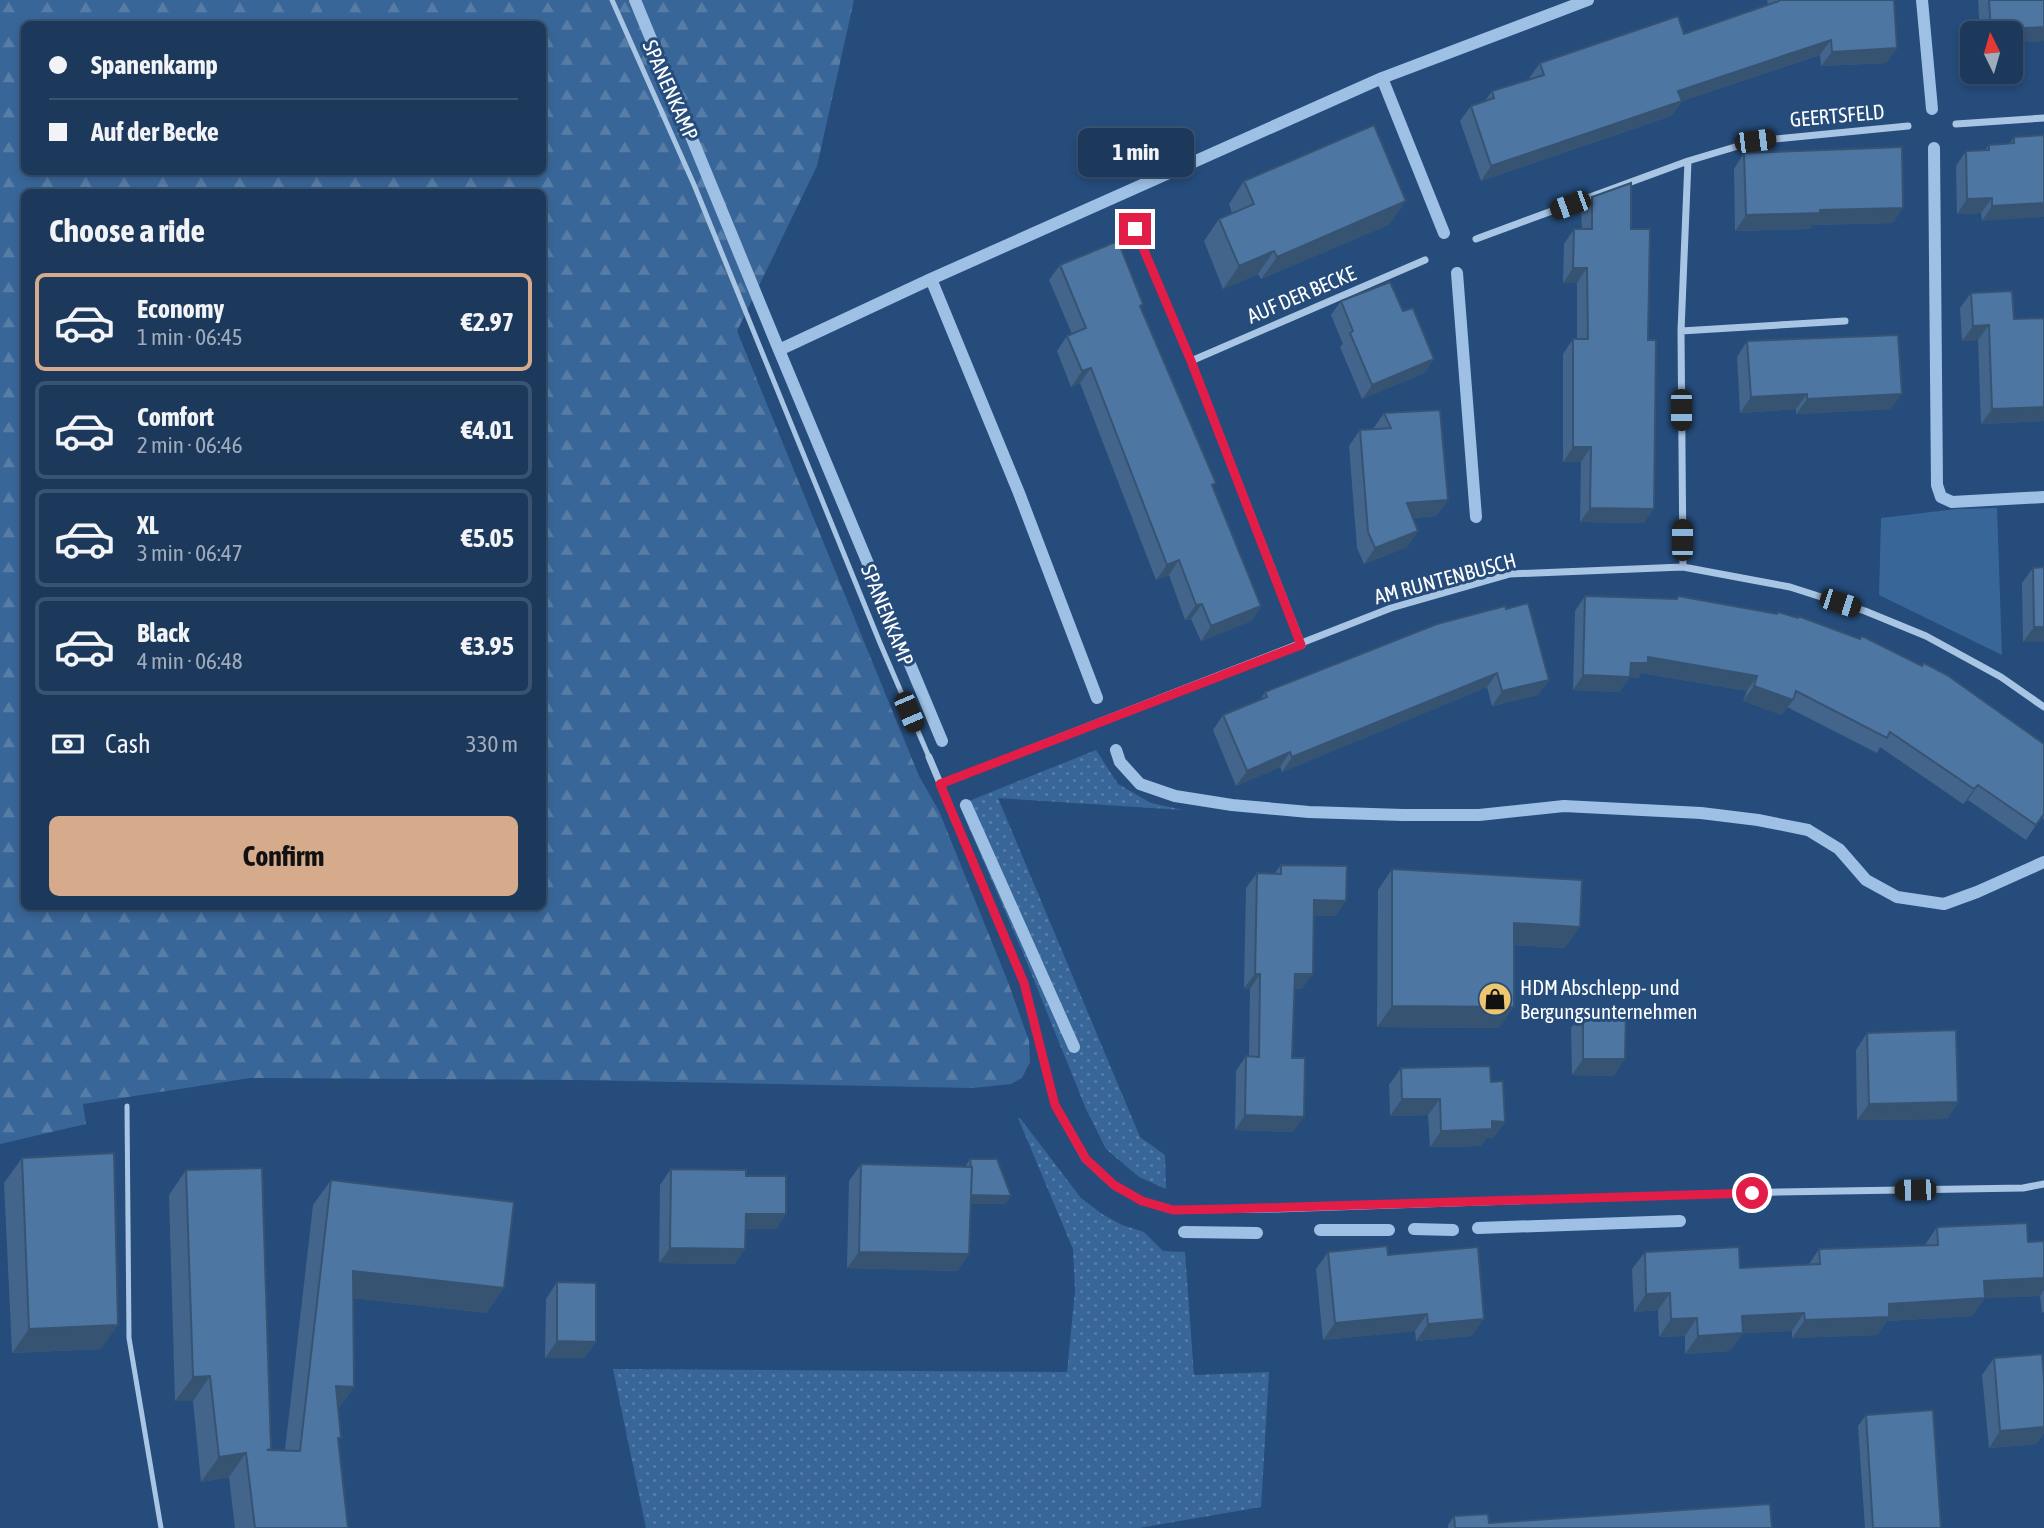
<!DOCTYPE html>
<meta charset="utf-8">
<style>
:root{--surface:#1c395c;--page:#294465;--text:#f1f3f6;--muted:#a0acbb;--line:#3a5372;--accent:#d6ab8b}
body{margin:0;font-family:"Asap Condensed",sans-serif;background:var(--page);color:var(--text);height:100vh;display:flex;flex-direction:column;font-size:26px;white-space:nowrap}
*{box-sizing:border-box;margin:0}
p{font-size:23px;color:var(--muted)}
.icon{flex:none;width:38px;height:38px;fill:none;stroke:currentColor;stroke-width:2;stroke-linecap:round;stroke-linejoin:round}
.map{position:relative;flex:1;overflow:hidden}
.details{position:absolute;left:21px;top:189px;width:525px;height:721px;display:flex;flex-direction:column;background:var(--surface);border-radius:10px;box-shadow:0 4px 10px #0003,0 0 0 2px var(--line)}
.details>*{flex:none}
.banner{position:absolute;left:21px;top:21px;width:525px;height:154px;border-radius:10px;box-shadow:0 4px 10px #0003,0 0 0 2px var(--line);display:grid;align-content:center;height:154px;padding:0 28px;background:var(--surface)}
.needle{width:46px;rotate:355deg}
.buttons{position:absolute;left:1960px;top:21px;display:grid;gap:14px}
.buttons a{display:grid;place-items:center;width:63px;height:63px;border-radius:10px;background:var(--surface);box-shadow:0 4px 10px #0003,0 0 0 2px var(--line);font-size:35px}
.end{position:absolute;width:32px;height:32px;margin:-16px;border:9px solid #e11d48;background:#fff;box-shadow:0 0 0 4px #fff}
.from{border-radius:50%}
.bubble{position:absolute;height:49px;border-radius:10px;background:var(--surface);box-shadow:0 4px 10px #0003,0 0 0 2px var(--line);font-size:23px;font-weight:700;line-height:49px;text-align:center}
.car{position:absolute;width:21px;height:42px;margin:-21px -10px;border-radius:9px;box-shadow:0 0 5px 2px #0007;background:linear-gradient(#222 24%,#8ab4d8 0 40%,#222 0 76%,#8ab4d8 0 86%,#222 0)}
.banner b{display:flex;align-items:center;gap:24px;height:66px;font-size:26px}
.banner b+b{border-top:2px solid var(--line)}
.banner i{width:18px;height:18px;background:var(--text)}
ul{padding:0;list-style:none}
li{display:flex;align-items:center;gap:21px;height:98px;margin:0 14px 10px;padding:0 14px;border:4px solid var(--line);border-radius:10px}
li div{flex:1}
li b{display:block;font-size:26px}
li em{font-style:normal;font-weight:700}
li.current{border-color:var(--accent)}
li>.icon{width:63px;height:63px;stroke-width:1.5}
h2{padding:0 28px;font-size:32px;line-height:84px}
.pay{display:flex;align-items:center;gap:18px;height:77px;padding:0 28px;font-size:26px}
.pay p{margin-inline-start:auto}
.button{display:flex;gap:14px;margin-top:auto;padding:14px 28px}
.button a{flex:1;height:80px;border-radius:10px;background:var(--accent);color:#111;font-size:28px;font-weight:700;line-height:80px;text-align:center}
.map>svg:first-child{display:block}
.grass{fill:url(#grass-dots)}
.forest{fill:url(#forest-firs);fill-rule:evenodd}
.park{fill:#396698}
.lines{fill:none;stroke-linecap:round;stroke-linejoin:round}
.stream{stroke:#9ec0e5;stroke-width:12}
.lane{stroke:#a9c5e4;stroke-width:5}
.street{stroke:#a9c5e4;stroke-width:7}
.wall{fill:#43658c}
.shaded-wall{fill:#375372}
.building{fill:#4e76a3;stroke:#375372;stroke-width:2}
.route{stroke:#e11d48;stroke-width:9}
.labels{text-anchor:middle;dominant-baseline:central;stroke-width:6;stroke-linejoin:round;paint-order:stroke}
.street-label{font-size:21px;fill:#fff;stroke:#254c7b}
.poi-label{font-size:21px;fill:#fff;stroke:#254c7b;text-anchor:start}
</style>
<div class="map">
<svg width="2044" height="1528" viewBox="0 0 2044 1528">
<defs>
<pattern id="grass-dots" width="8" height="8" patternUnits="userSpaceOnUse" patternTransform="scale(1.75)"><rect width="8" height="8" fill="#396698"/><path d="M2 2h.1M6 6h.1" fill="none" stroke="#577da7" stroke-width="1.8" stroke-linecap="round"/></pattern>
<pattern id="forest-firs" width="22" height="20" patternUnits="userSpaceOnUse" patternTransform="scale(1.75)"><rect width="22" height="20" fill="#396698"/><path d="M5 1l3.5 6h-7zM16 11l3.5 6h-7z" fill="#577da7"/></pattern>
</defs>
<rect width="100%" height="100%" fill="#254c7b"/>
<!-- grass -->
<path class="grass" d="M1096,750L1118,784L1151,803L1183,810L998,798L1140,1137L1165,1155L1166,1189L1139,1177L1106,1149L1086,1109L1023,953L959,805Z
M1018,1118H1020L1081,1198L1102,1214L1122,1225L1144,1232L1163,1251L1185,1252L1194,1375L1269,1372L1261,1507L1139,1528H646L613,1369L1067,1372L1075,1291L1073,1249Z"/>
<!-- forest -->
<path class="forest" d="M0,0H854L817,166L737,331L919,776L939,811L1008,982L1029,1041L1030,1062L1022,1078L1011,1084L973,1088L576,1080L250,1078L83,1104L86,1124L0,1144ZM24,24H542V172H24ZM24,192H542V906H24Z"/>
<!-- park -->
<path class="park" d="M1997,508L2002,655L1879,595L1881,518L1956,509Z"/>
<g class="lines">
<!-- stream -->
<path class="stream" d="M635,0L779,350L931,279L1382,78L1588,0
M1922,0L1932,109
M1382,78L1444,233
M1934,148L1937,485L1941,497L1952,502L2044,497
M1457,273L1476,517
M931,279L1019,493L1097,698
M779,350L942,741
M1116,750L1120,762L1140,784L1175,796L1232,805L1309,812L1403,815H1479L1564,806L1701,813L1758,820L1808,830L1839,849L1866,880L1897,897L1944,904L1977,892L2044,862
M966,805L1074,1047
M1478,1228L1680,1221
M1414,1229L1453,1230
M1320,1230H1389
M1184,1232L1257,1233"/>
<!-- lane -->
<path class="lane" d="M612,0L695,187L880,643L929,757
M127,1106L129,1338L161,1528"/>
<!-- street -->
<path class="street" d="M1956,124L2044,118
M1688,161L1755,141L1908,126
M1135,229L1191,361
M1476,239L1688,161L1681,331L1683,567
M1681,331L1845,321
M1302,645L1191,361L1425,260
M929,757L1024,983L1055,1105L1085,1159L1113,1185L1142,1201L1173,1210L1276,1209L1779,1192L2023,1188L2044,1184
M940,784L1391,608L1510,574L1683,567L1790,587L1865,611L1926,636L2001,677L2044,707"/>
</g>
<!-- wall -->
<path class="wall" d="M1767,0H1894L1897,48L1886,63L1821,66L1820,55L1682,101L1671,116L1481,181L1460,121L1471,106L1485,101L1492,91L1530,79V77L1540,63L1684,34L1768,5Z
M1978,0H2044V41L2011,43V33H1980Z
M2044,135L1982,221L1981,213L1957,214L1956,166L1966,151L1985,150L1989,145L2010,143L2014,137Z
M1744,153L1893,223L1812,225L1810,229L1735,231L1734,169Z
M1244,181L1390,224L1261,279L1258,274L1223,289L1204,241L1219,219L1232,213L1229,204Z
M1592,197L1631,229L1644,523L1580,522L1581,462H1563V354L1573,339H1577V283H1563L1564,244L1574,229H1582L1581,212Z
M1060,265L1143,304L1141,307L1261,606L1251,621L1201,641L1191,619L1185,620L1169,575L1156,580L1080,383L1071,387L1057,351L1067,336L1072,334L1049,280Z
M1971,293L2014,319L2044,421L1981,424L1978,340L1962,341L1960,308Z
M1341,301L1403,311L1434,359L1424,373L1362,399L1340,347L1343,344L1331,315Z
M1747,341L1891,409L1796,414V409L1740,413L1737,357Z
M1384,413L1448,500L1436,516L1413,518L1418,531L1407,547L1364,564L1357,548L1349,446L1360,430L1373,429Z
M2033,568L2044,642H2023L2022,583Z
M1585,596L1676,599L1678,596L1776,614L1778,612L1797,618L1798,616L2044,744V820L2042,816L2026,840L1968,800L1963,804L1880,747L1877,753L1787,707L1782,715L1743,701L1747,691L1641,673L1638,678H1629L1619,692L1573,690L1575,611Z
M1437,624L1549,680L1538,695L1492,706L1487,687L1282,772L1280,767L1236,786L1213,730L1223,715L1260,700L1265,692Z
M1281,865L1336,916L1314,915L1302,989H1294L1292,1058L1293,1132L1235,1130L1236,1071L1246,1056H1249L1250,989L1244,988L1246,888L1257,873H1275Z
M1392,869L1565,948L1514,945L1499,1028L1377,1027L1378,890Z
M1583,1011L1614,1076L1572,1075L1571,1028Z
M1867,1033L1958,1102L1947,1119L1857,1120L1856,1050Z
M1401,1068L1491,1082L1505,1122L1493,1138H1486L1481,1146L1430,1147L1428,1115L1390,1116L1389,1085Z
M22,1158L101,1349L12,1353L4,1183Z
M970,1159L1011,1196L1005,1204H971L958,1271L847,1268L849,1181L861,1164L965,1167Z
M671,1169L746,1176L786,1214L776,1229H746L735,1264L659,1263L660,1185Z
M186,1170L270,1450H285L313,1205L331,1180L487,1313L353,1298L354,1387L338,1409V1442L348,1528H235L229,1477L201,1482L193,1401H175L169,1195Z
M1937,1227L2028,1242L2044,1241V1312L2042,1313L2040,1296L1985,1298L1972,1316L1887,1321L1877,1335L1792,1338V1331L1743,1333L1730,1351L1685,1354V1336L1659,1337L1658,1310L1634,1312L1632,1269L1645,1252L1740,1268L1809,1264L1819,1249L1925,1245Z
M1328,1252L1388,1255L1472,1336L1416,1341L1415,1331L1323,1340L1316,1269Z
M557,1282L596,1342L584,1358H545L546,1299Z
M1994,1358L2044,1380V1433L2036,1444L1989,1448L1982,1375Z
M1866,1415L1941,1528H1865L1858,1426Z
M1454,1516L1489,1523L1772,1528H1448V1525Z"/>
<!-- shaded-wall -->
<path class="shaded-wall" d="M2044,27V41L2011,43V33H1989L1991,30Z
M1831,40L1820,55L1668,106L1678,91Z
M1897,48L1886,63L1821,66L1832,52Z
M1682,101L1671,116L1481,181L1491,166Z
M1992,198L1981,213L1957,214L1967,199Z
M1406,201L1390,224L1261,279L1277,257Z
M2044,203V217L1982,221L1992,206Z
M1903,208L1893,223L1812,225L1810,229L1735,231L1746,215L1820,210Z
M1274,251L1258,274L1223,289L1239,266Z
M1573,268H1587L1577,283H1563Z
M1989,325L1978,340L1962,341L1973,326Z
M1434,359L1424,373L1362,399L1372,385Z
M1091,368L1080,383L1071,387L1082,371Z
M1807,394L1796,409L1740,413L1751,397Z
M1902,394L1891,409L1796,414L1807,399Z
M2044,407V421L1981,424L1992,409Z
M1573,447H1591L1581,462H1563Z
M1448,500L1436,516L1396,519L1407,503Z
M1590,508L1654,509L1644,523L1580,522Z
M1418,531L1407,547L1364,564L1375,548Z
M1179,560L1169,575L1156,580L1167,565Z
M1202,604L1191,619L1185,620L1196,605Z
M1261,606L1251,621L1201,641L1211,626Z
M2034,627H2044V642H2023Z
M1648,657L1757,676L1747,691L1641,673L1638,678H1629L1619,692L1573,690L1583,675Z
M1497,673L1487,687L1282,772L1292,757Z
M1549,680L1538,695L1492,706L1502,691Z
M1754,686L1793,700L1782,715L1743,701Z
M1290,752L1280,767L1236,786L1247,771Z
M1978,785L1968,800L1963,804L1974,789Z
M1314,900L1346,901L1336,916L1303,915Z
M1514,923L1580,927L1565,948L1499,944Z
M1255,974H1260L1250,989L1244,988Z
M1295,974H1313L1302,989H1284Z
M1392,1006L1514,1007L1499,1028L1377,1027Z
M1583,1059H1625L1614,1076L1572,1075Z
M1402,1099H1440L1428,1115L1390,1116Z
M1958,1102L1947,1119L1857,1120L1869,1104Z
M1245,1115L1304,1117L1293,1132L1235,1130Z
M1492,1121L1505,1122L1493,1138H1486L1481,1146L1430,1147L1441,1131Z
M971,1195L1011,1196L1005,1204H965Z
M746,1214H786L776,1229H735Z
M670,1248L745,1249L735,1264L659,1263Z
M859,1252L969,1254L958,1271L847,1268Z
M353,1271L504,1288L487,1313L336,1296Z
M2044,1278V1290L2040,1296L1971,1299L1984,1281Z
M1670,1293L1658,1310L1634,1312L1646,1294Z
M1985,1298L1972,1316L1887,1321L1877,1335L1792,1338L1805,1320L1889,1304Z
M1804,1313L1792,1331L1729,1334L1742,1316Z
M1427,1314L1415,1331L1323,1340L1335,1323Z
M1697,1318L1685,1336L1659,1337L1671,1319Z
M1484,1319L1472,1336L1416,1341L1428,1324Z
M118,1325L101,1349L12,1353L29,1329Z
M1743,1333L1730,1351L1685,1354L1698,1336Z
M557,1341L596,1342L584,1358H545Z
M210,1376L193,1401H175L193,1377Z
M336,1386L354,1387L337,1411Z
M2044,1427V1433L2036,1444L1989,1448L2000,1431Z
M246,1453L229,1477L201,1482L219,1457Z"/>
<!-- building -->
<path class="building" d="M1779,0H1894L1897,48L1832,52L1831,40L1678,91L1682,101L1491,166L1471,106L1494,98L1492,91L1544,75L1540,63L1678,16L1684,34L1779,1Z
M1989,0H2044V27L1991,30Z
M1374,125L1406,201L1277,257L1274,251L1239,266L1219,219L1254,204L1244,181Z
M2044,135V203L1992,206V198L1967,199L1966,151L1989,150V145L2014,143V137Z
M1902,147L1903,208L1820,210V213L1746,215L1744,153Z
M1631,183V229H1650L1648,340H1656L1654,509L1590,508L1591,447H1573V339H1588L1587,268H1573L1574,229H1592V197Z
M1118,241L1143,304L1140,306L1216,483L1212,485L1261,606L1211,626L1202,604L1196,605L1179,560L1167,565L1091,368L1082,371L1067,336L1086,328L1060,265Z
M1390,282L1403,311L1413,308L1434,359L1372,385L1350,333L1353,331L1341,301Z
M2012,291L2014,319L2044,318V407L1992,409L1989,325L1973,326L1971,293Z
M1898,335L1902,394L1807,399V394L1751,397L1747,341Z
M1440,410L1448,500L1407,503L1418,531L1375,548L1368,532L1360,430L1391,428L1384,413Z
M2044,567V627H2034L2033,568Z
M1585,596L1677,599L1678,596L1777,614L1778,612L1798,618V616L1860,639L1862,636L1922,666L1924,663L1947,675L2044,744V814L2036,825L1978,785L1974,789L1890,732L1887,738L1796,691L1793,700L1754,686L1757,676L1648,657V663H1631L1630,677L1583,675Z
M1528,603L1549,680L1502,691L1497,673L1292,757L1290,752L1247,771L1223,715L1267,697L1265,692L1437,624L1505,606L1506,609Z
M1281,865L1347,866L1346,901L1314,900L1313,974H1295L1292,1058H1305L1304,1117L1245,1115L1246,1056L1259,1057L1260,974H1255L1257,873L1281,874Z
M1392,869L1582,880L1580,927L1514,923V1007L1392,1006Z
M1583,1011H1626L1625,1059H1583Z
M1956,1030L1958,1102L1869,1104L1867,1033Z
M1490,1066L1491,1082L1503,1081L1505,1122L1492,1121V1129L1441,1131L1440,1099H1402L1401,1068Z
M114,1153L118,1325L29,1329L22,1158Z
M970,1159H997L1011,1196L971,1195L972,1167H971Z
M861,1164L972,1167L969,1254L859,1252Z
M262,1168L271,1449L267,1450L300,1451L331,1180L514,1202L504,1288L353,1271L354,1387L336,1386L341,1438H338L348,1528H255L246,1453L219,1457L210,1376L193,1377L186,1170Z
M671,1169L746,1170V1176H786V1214H746L745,1249L670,1248Z
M2027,1223L2028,1242L2044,1241V1278L1984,1281L1985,1298L1889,1304V1317L1805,1320L1804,1313L1742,1316L1743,1333L1698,1336L1697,1318L1671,1319L1670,1293L1646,1294L1645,1252L1739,1247L1740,1268L1820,1264L1819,1249L1938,1245L1937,1227Z
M1387,1246L1388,1255L1478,1247L1484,1319L1428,1324L1427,1314L1335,1323L1328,1252Z
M557,1282L596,1283V1342L557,1341Z
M2042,1354L2044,1380V1427L2000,1431L1994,1358Z
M1933,1410L1941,1528H1873L1866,1415Z
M1770,1504L1772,1528H1455L1454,1516L1488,1514L1489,1523Z"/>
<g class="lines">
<!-- route -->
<path class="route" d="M1135,229L1191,361L1301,645L940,784L1024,983L1055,1105L1086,1159L1114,1185L1142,1201L1173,1210L1225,1209L1752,1193"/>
</g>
<!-- icons -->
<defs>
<symbol id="shop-disc" viewBox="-11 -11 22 22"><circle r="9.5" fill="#edc66e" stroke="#254c7b"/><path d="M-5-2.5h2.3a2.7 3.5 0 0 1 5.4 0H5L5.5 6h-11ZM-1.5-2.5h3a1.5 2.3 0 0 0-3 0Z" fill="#111"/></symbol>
</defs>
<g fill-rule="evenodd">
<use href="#shop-disc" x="1476" y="980" width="38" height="38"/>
</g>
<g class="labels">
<!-- street labels -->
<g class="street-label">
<text transform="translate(671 90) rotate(66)">SPANENKAMP</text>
<text transform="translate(1837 115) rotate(-5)">GEERTSFELD</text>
<text transform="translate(1301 294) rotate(-23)">AUF DER BECKE</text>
<text transform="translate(1445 578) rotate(-15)">AM RUNTENBUSCH</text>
<text transform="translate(888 615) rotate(68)">SPANENKAMP</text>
</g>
<!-- poi labels -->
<g class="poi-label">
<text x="1520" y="987">HDM Abschlepp- und<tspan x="1520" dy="24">Bergungsunternehmen</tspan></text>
</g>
</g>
</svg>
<div class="buttons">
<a><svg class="needle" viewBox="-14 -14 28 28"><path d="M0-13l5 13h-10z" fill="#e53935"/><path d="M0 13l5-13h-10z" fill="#a0acbb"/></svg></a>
</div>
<i class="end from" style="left:1752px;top:1193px"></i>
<i class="end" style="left:1135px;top:229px"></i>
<div class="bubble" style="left:1078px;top:128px;width:116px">1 min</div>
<i class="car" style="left:1755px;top:141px;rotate:83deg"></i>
<i class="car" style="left:1570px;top:205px;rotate:250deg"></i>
<i class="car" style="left:1681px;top:410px;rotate:180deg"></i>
<i class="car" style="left:1682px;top:540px;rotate:0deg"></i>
<i class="car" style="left:1840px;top:603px;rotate:108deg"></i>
<i class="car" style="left:909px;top:712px;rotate:157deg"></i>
<i class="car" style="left:1915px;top:1190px;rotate:269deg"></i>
<div class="banner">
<b><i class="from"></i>Spanenkamp</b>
<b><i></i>Auf der Becke</b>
</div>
<section class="details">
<h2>Choose a ride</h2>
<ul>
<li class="current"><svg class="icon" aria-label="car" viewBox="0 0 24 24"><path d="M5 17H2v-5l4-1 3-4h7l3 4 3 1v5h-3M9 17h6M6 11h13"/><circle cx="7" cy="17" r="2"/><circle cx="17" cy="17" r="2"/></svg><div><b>Economy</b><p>1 min · 06:45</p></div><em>€2.97</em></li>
<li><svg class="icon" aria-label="car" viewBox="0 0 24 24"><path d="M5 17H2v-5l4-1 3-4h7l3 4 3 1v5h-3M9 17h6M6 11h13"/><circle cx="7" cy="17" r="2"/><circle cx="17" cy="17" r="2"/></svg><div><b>Comfort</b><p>2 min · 06:46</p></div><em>€4.01</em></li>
<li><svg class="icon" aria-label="car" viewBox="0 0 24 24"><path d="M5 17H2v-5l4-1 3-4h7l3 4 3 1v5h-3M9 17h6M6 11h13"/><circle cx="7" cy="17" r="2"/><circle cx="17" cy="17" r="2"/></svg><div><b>XL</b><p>3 min · 06:47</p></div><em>€5.05</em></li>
<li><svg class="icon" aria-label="car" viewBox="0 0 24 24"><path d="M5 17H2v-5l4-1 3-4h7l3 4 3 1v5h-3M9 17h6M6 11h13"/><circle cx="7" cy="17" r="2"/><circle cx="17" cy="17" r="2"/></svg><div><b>Black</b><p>4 min · 06:48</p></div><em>€3.95</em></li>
</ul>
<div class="pay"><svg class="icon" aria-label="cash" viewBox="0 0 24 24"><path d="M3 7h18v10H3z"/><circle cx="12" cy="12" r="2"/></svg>Cash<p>330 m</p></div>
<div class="button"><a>Confirm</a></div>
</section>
</div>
